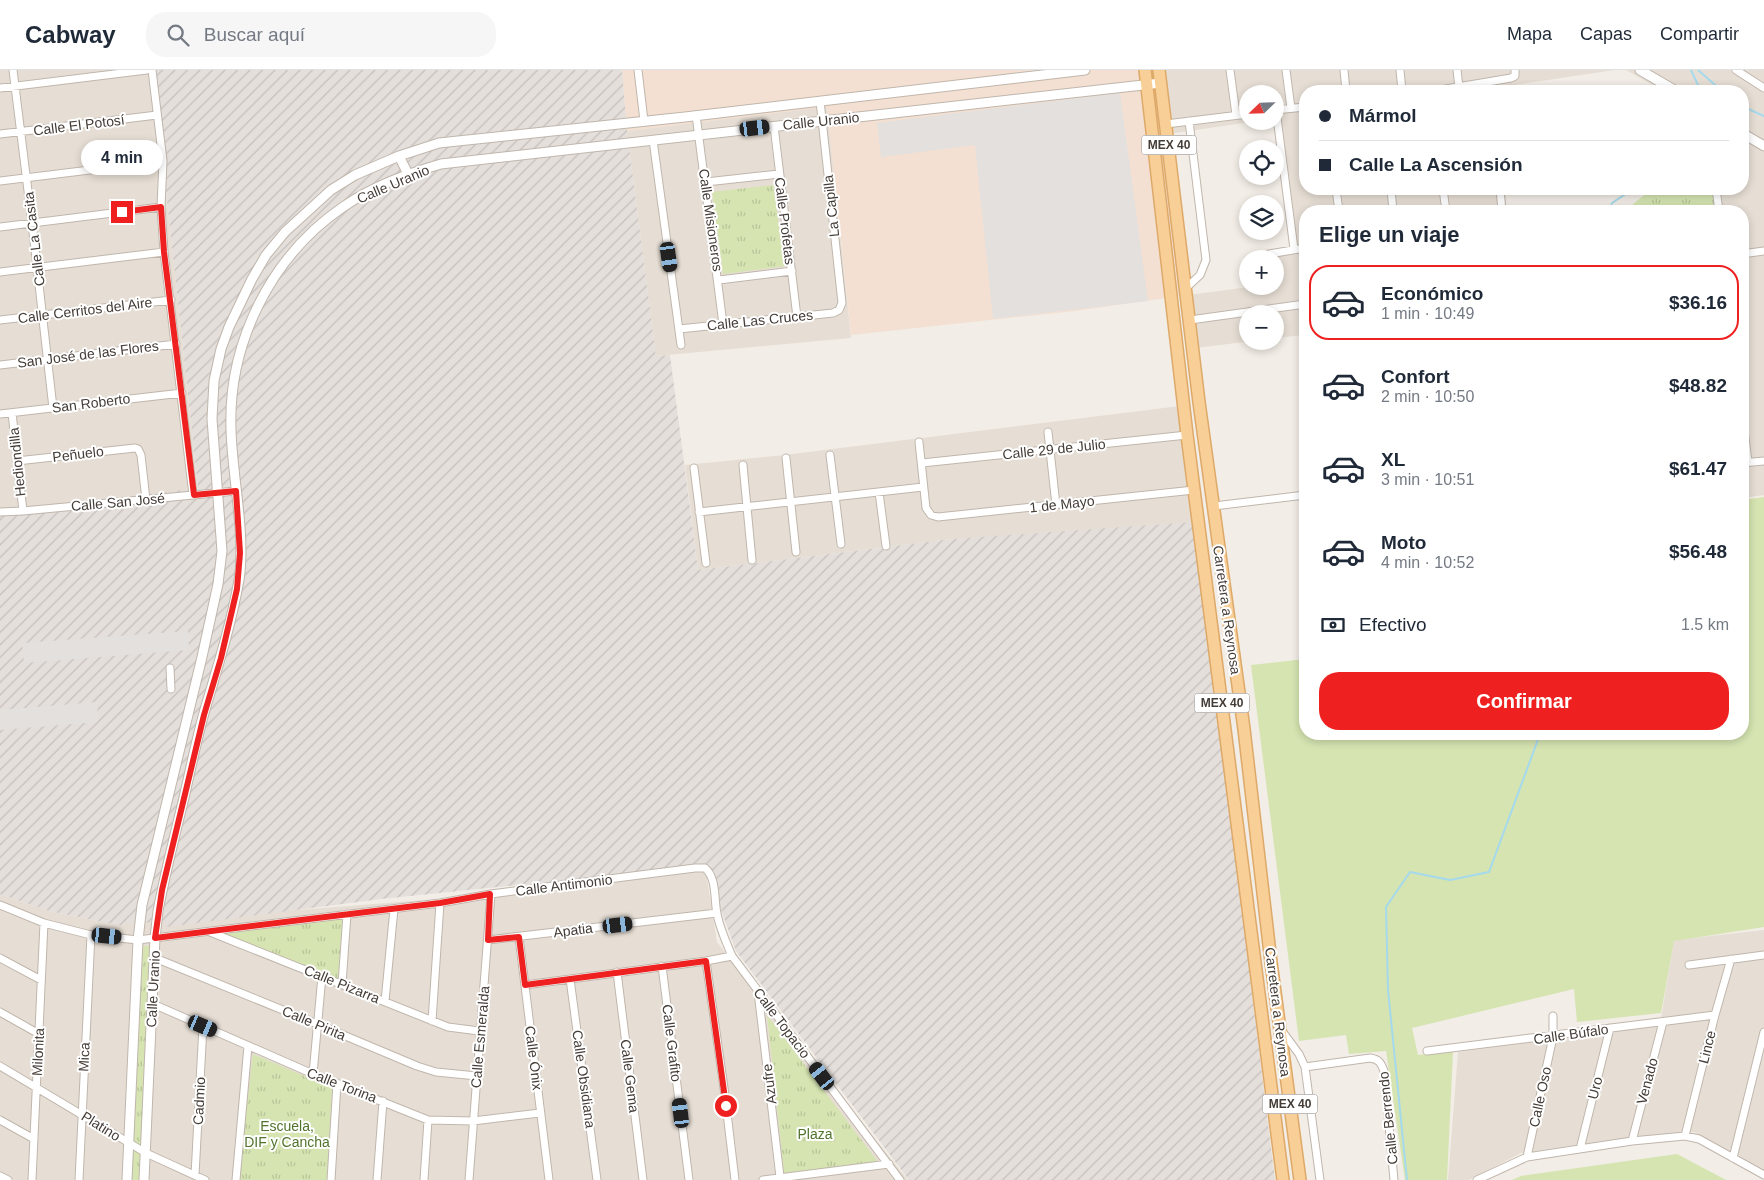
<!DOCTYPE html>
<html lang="es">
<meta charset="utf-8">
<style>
:root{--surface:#fff;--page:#f6f6f7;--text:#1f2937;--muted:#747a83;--line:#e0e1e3;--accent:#ef2120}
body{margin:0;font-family:Arial,sans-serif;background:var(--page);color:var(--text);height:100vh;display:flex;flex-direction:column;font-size:19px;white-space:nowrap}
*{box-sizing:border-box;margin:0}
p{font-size:16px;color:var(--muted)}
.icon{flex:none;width:28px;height:28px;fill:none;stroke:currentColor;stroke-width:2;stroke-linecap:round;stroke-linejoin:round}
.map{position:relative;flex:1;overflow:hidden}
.sheet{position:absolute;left:1299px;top:135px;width:450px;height:535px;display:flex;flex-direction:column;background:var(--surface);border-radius:20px;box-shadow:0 2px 8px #0003}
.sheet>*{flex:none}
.guide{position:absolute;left:1299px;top:15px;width:450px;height:110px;border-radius:20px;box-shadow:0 2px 8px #0003;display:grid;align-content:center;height:110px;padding:0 20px;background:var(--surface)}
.needle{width:32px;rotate:247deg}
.fabs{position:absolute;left:1239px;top:15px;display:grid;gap:10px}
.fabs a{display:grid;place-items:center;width:45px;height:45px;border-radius:50%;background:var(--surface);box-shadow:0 2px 8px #0003;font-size:25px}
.end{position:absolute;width:22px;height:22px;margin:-11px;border:6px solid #ef2120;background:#fff;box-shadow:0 0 0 2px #fff}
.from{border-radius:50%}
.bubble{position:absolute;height:35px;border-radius:18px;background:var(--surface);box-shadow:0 2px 8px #0003;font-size:16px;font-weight:700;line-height:35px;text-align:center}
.car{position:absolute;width:15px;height:30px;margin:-15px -8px;border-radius:6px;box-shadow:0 0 4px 1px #0007;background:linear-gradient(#222 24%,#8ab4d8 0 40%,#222 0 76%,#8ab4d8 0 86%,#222 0)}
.guide b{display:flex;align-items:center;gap:18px;height:48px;font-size:19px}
.guide b+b{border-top:1px solid var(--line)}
.guide i{width:12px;height:12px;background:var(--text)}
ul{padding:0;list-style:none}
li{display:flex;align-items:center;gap:15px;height:75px;margin:0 10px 8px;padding:0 10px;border:2px solid transparent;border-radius:20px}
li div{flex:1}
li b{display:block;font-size:19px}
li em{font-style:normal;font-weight:700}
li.current{border-color:var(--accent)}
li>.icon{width:45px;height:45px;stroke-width:1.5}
h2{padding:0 20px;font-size:22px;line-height:60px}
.pay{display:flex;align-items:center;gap:12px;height:55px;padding:0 20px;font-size:19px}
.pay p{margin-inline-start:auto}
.button{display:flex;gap:10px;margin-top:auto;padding:10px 20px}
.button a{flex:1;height:58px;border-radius:20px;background:var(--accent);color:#fff;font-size:20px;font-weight:700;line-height:58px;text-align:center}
header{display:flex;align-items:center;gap:30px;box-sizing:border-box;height:70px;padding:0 25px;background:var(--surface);border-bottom:1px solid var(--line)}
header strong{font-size:24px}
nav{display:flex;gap:28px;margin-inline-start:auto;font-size:18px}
.search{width:350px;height:45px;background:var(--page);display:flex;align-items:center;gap:12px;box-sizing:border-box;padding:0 18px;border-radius:20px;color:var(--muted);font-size:19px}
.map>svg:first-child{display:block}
.residential{fill:#e6ded4}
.commercial{fill:#f3e0d2}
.industrial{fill:url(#industrial-furrows)}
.grass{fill:#d5e4b1}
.park{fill:url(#park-tufts)}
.parking{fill:#e3e0de}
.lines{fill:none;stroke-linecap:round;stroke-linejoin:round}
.stream{stroke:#a5d9ec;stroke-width:2}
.minor-casing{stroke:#c0b6ac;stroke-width:9}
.tertiary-casing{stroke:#c0b6ac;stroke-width:11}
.primary-casing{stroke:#dda969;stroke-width:14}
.minor{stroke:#fff;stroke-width:7}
.tertiary{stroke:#fff;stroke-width:9}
.primary{stroke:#f9cf98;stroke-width:11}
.route{stroke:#ef2120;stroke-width:6}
.labels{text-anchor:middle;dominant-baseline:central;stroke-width:4;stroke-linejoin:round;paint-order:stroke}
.shield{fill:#fff;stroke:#7c7672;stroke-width:1}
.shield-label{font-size:12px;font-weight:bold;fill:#443c36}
.street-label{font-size:14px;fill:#443c36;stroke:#fff}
.park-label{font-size:14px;fill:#51732c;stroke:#fff}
</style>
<header>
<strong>Cabway</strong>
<div class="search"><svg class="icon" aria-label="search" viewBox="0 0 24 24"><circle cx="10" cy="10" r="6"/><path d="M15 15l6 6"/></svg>Buscar aquí</div>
<nav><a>Mapa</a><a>Capas</a><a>Compartir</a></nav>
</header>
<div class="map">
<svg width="1764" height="1110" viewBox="0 0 1764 1110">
<defs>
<pattern id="industrial-furrows" width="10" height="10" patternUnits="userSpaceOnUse" patternTransform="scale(1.25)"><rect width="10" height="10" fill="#e4dfdb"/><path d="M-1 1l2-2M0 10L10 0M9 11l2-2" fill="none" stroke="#c5c0bd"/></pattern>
<pattern id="park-tufts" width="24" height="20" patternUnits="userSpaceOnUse" patternTransform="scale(1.25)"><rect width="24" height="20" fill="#d5e4b1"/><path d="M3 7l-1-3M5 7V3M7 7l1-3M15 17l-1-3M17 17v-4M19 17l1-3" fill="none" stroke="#b8c499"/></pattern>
</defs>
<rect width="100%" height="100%" fill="#f2ede6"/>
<!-- residential -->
<path class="residential" d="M0,0H153L198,419L0,444Z
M1153,0H1615L1493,18V21H1305V119H1505L1507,141H1305V265L1275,268V244H1248V271H1252L1188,279L1180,226L1257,216H1275V189H1263V187L1292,181L1275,49V24H1248V51H1258L1161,65Z
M1626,0H1764V425L1743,428L1742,141H1717L1713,119H1742V21H1663Z
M827,36L851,268L656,286L627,61Z
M1180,336L1194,452L1144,461L951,469L698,500L685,395L784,385Z
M705,796L717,872L908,1110H0V824L49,841L122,856L126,853L541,821Z
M1764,860V1104L1694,1062L1626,1068L1521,1083L1469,1110H1448L1458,982L1660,954L1674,870Z"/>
<!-- commercial -->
<path class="commercial" d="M622,0H1153L1180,226L1075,241L851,265L827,37L627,61Z"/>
<!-- industrial -->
<path class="industrial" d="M153,0H622L627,61L656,286L670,285L698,500L951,469L1194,452L1275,1110H909L736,881L705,796L381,829L166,857L163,852L126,853L122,856L49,841L0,824V444L198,418Z"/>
<!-- grass -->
<path class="grass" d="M1764,427V857L1674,871L1661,943L1577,952L1574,919L1412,958L1418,985L1453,981L1447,1110H1405L1386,981L1349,984L1346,965L1299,971L1251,595L1305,589V664H1742L1743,430Z
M1677,1084L1726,1110H1512L1521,1106Z"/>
<!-- park -->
<path class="park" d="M773,115L785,196L723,204L712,122Z
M1655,119H1716L1719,141H1625L1644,125Z
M347,844L342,914L208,861Z
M141,876H150L139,1110H131Z
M767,945L878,1092L784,1103Z
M253,984L332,1018L327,1110H238Z"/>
<!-- parking -->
<path class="parking" d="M1120,23L1148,231L993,249L975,75L881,87L877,53Z
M188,561L189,580L24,593L22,573Z
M97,632L98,652L0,660V640Z"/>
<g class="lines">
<!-- stream -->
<path class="stream" d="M1691,0L1698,15L1699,21
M1698,0L1722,21
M1742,36L1764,46
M1609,141L1612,133L1633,119
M1407,1110L1388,920L1386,837L1410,802L1450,810L1489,802L1540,664"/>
<defs>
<path id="minor" d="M13,0L32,153L53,338
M152,0L163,91L161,137L164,182L193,425
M638,0L644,51
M1230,0L1236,45
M1286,0L1291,38
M1344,0L1346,21
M1400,0L1402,21
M1457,0L1459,17
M1736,0L1764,18
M1486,14L1487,21
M0,18L147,0
M1434,21L1511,8L1515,6V0
M1275,40L1305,37
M1276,40L1294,179
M696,45L723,254
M1166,54L1248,44
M774,56L797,247
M0,64L157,45
M653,70L681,275
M0,111L163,91
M706,112L779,104
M1336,119L1339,141
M1391,119L1393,141
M1443,119L1446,141
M1500,119L1502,141
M1716,119L1719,141
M0,157L161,137
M1269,184L1305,178
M1742,184L1764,181
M0,202L164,182
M719,210L792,201
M1186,218L1200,205L1206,190L1189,51
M0,250L171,230
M1190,250L1305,234
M679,259L833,243L839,240L842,233L820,31
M0,295L176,274
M12,343L23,441
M1742,343L1748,392
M0,344L182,323
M1048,362L1056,435
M919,372L926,438L931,445L938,447L1194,420
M830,385L841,474
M786,388L796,482
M17,391L135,378L138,379L141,385L146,430
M922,393L1187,365
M1742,393L1764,391
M743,395L752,490
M694,398L706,493
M879,422L886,476
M1214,436L1305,425
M0,442L23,441L236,421
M699,442L923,417
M170,598L171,619
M0,835L44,853L91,865L138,870L440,833L491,824L695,798H705C717,808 714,830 717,844C720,859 726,872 732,886L900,1110
M210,862L448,957L479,961
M519,867L549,1110
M488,870L717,843
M0,888L41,910
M155,888L317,954L417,996L436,1002L477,1006
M706,891L724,1018L735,1110
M1689,895L1764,885
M662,896L689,1110
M617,902L643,1110
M570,909L597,1110
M342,914L347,844
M525,915L706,891L732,886
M758,922L780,1107
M385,931L394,839
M153,934L313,1004L428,1050L473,1051L540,1043
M0,942L39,964
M432,951L440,833
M1282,961L1299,984L1305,997L1320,1110
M1427,981L1715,945
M0,996L146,1083L205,1110
M1305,997L1370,988C1379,989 1381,993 1384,1001L1394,1110
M313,1004L322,906
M0,1050L34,1069
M1685,1066L1715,945L1731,889
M1632,1071L1663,952
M1580,1079L1610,958
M1527,1087L1553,967V946
M1733,1088L1764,962
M195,1105L203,956
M0,1106L8,1110
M32,1110L44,853
M79,1110L91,865
M236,1110L248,976
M331,1110L337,1013
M377,1110L383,1031
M424,1110L428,1050
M469,1110L491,824
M763,1110L889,1094
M1477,1110L1527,1087L1632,1071L1685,1066L1699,1069L1764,1105"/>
<path id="tertiary" d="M1640,0L1676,21
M1742,63L1764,76
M399,86L408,104
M127,1110L138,870L142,835L202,587L218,514L222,481L212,349L214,311L221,279L229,257L252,209L266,185L285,162L331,120L355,105L399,86L439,73L685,47L1085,0
M144,1110L155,868L158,841C165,804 174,768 183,732C190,702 196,672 204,643C217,599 231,555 239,510C246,464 232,406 231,359C228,273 271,186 343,137C373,116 407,104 441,94L1161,13"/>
<path id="primary" d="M1145,0L1187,365L1283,1110
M1159,0L1199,332L1244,659L1271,892L1300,1110"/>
</defs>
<!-- minor casing -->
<use href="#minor" class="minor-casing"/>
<!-- tertiary casing -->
<use href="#tertiary" class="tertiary-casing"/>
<!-- primary casing -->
<use href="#primary" class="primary-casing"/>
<!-- minor -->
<use href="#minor" class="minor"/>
<!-- tertiary -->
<use href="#tertiary" class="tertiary"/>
<!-- primary -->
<use href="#primary" class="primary"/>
</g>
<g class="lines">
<!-- route -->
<path class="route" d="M122,142L161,137L164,182L194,425L236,421L240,483L237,519L221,588L204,645L162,820L155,868L440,833L490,824L488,870L519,867L525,915L706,891L726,1036"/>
</g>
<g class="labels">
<!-- shield labels -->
<g class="shield">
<rect x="1141.5" y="65.5" width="55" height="19" rx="4"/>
<rect x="1194.5" y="623.5" width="55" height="19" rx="4"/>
<rect x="1262.5" y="1024.5" width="55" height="19" rx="4"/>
</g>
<g class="shield-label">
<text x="1169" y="75">MEX 40</text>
<text x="1222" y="633">MEX 40</text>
<text x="1290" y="1034">MEX 40</text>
</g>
<!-- street labels -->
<g class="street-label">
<text transform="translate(821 51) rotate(-6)">Calle Uranio</text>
<text transform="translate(79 55) rotate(-7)">Calle El Potosí</text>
<text transform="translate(393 114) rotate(-23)">Calle Uranio</text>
<text transform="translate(831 136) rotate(-96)">La Capilla</text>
<text transform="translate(711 150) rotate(82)">Calle Misioneros</text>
<text transform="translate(785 151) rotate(83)">Calle Profetas</text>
<text transform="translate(34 169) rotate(-97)">Calle La Casita</text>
<text transform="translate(85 240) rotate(-7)">Calle Cerritos del Aire</text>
<text transform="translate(760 250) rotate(-6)">Calle Las Cruces</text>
<text transform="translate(88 284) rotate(-7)">San José de las Flores</text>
<text transform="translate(91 333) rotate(-7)">San Roberto</text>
<text transform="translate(1054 379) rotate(-6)">Calle 29 de Julio</text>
<text transform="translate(78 384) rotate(-7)">Peñuelo</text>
<text transform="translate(17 392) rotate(-96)">Hediondilla</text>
<text transform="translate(118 432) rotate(-5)">Calle San José</text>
<text transform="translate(1062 434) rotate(-6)">1 de Mayo</text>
<text transform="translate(1227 540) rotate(82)">Carretera a Reynosa</text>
<text transform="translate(564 815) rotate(-7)">Calle Antimonio</text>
<text transform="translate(573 860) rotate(-7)">Apatia</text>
<text transform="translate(342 914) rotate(22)">Calle Pizarra</text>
<text transform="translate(153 919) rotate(-87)">Calle Uranio</text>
<text transform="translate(1278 942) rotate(83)">Carretera a Reynosa</text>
<text transform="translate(314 953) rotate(23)">Calle Pirita</text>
<text transform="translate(782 953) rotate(53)">Calle Topacio</text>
<text transform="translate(1571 964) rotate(-8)">Calle Búfalo</text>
<text transform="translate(480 967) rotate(-85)">Calle Esmeralda</text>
<text transform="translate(672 973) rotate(83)">Calle Grafito</text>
<text transform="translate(1707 977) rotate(-76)">Lince</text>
<text transform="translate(38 982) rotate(-87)">Milonita</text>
<text transform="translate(84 987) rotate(-87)">Mica</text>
<text transform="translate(534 988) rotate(83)">Calle Ónix</text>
<text transform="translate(630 1006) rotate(83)">Calle Gema</text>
<text transform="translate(584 1009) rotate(82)">Calle Obsidiana</text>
<text transform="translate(1647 1011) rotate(-75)">Venado</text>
<text transform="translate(769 1014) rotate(-97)">Azufre</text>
<text transform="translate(342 1015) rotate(21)">Calle Torina</text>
<text transform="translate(1595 1018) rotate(-76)">Uro</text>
<text transform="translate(1540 1027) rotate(-78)">Calle Oso</text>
<text transform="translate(199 1031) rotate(-87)">Cadmio</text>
<text transform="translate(1388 1048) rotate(-96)">Calle Berrendo</text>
<text transform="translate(101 1056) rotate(32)">Platino</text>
</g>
<!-- park labels -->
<g class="park-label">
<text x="287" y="1056">Escuela,<tspan x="287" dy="16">DIF y Cancha</tspan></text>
<text x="815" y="1064">Plaza</text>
</g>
</g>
</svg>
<div class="fabs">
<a><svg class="needle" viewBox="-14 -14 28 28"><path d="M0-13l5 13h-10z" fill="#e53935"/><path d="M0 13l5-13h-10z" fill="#747a83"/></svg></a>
<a><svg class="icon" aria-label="locate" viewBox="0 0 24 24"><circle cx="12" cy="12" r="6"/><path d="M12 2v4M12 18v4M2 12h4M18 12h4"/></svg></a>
<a><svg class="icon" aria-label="layers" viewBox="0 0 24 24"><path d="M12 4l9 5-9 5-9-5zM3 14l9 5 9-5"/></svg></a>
<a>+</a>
<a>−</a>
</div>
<i class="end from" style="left:726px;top:1036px"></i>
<i class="end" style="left:122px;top:142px"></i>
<div class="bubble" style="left:81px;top:70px;width:82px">4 min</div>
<i class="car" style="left:755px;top:58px;rotate:83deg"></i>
<i class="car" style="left:669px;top:187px;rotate:172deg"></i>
<i class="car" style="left:618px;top:855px;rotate:83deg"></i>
<i class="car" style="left:107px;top:866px;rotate:96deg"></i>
<i class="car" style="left:203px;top:956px;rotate:113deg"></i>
<i class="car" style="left:822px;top:1006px;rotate:323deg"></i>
<i class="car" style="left:681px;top:1043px;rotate:353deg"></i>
<div class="guide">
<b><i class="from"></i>Mármol</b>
<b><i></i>Calle La Ascensión</b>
</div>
<section class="sheet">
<h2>Elige un viaje</h2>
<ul>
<li class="current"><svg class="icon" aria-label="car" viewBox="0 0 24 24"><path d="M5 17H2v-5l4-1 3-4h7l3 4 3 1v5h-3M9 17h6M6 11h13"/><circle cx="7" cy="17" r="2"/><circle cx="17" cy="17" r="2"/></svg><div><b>Económico</b><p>1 min · 10:49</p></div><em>$36.16</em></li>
<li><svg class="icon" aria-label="car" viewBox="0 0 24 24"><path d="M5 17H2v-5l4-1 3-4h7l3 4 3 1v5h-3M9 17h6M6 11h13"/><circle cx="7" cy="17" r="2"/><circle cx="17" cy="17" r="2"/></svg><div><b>Confort</b><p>2 min · 10:50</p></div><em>$48.82</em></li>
<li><svg class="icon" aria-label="car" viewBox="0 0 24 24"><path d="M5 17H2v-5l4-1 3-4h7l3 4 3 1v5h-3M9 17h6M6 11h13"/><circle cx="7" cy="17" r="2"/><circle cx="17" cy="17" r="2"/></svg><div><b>XL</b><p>3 min · 10:51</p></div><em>$61.47</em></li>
<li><svg class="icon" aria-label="car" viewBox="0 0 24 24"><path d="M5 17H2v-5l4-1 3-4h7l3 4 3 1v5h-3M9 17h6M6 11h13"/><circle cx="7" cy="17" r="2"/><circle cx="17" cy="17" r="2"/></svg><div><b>Moto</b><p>4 min · 10:52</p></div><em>$56.48</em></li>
</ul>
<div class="pay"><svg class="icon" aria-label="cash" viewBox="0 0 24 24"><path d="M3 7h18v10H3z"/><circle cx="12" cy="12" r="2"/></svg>Efectivo<p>1.5 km</p></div>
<div class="button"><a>Confirmar</a></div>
</section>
</div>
